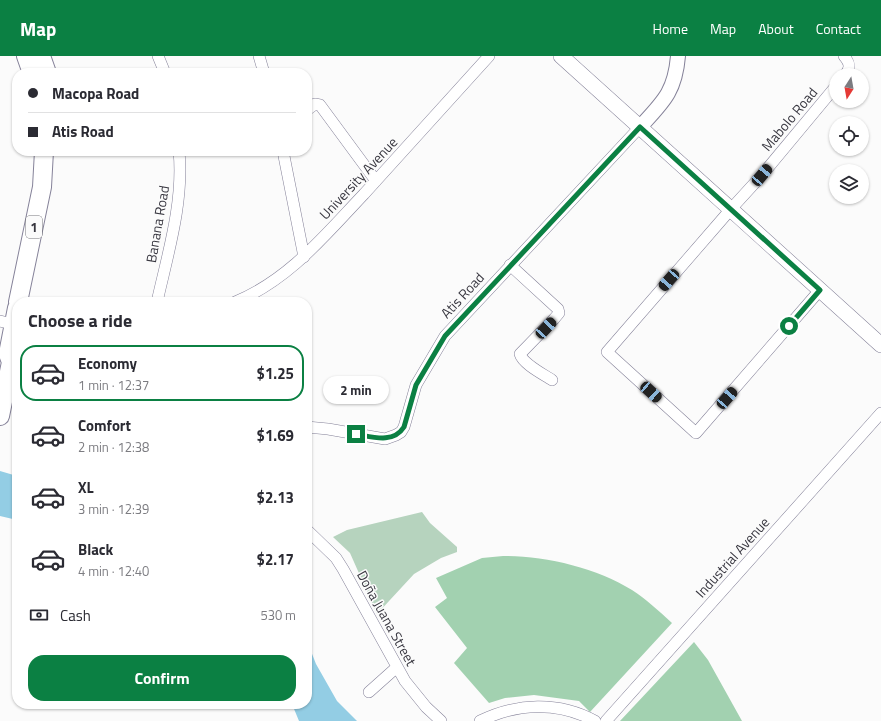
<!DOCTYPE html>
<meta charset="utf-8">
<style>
:root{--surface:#fff;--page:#f2f2f3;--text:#2b2b33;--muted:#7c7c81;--line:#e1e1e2;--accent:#0b8043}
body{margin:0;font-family:"Titillium Web",sans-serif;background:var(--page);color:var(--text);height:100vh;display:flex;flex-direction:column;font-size:15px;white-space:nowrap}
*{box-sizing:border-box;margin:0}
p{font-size:13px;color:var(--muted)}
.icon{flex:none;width:22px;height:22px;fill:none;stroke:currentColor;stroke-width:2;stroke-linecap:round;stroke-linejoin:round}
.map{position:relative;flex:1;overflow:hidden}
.sheet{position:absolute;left:12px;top:241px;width:300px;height:412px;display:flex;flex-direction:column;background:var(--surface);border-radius:16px;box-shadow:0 1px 3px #0004}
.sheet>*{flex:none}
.top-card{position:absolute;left:12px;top:12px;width:300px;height:88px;border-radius:16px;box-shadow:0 1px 3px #0004;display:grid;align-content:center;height:88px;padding:0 16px;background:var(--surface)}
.needle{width:26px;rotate:191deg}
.fabs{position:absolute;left:829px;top:12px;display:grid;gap:8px}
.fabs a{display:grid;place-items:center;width:40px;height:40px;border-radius:50%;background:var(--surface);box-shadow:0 1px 3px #0004;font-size:20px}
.end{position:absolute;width:18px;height:18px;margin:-9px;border:5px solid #0b8043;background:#fff;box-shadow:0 0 0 2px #fff}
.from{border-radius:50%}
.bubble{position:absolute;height:28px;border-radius:14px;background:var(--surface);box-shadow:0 1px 3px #0004;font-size:13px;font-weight:700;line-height:28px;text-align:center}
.car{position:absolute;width:12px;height:24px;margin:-12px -6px;border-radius:5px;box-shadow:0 0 3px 1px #0007;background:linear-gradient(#222 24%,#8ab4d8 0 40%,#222 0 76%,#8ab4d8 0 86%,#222 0)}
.top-card b{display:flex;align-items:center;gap:14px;height:38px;font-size:15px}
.top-card b+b{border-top:1px solid var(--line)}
.top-card i{width:10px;height:10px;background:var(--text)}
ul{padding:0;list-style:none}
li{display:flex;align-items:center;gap:12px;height:56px;margin:0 8px 6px;padding:0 8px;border:2px solid transparent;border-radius:16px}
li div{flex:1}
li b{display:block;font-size:15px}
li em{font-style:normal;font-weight:700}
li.active{border-color:var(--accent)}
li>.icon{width:36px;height:36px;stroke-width:1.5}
h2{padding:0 16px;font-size:18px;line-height:48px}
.pay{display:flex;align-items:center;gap:10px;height:44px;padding:0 16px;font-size:15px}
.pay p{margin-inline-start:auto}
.button{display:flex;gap:8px;margin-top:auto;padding:8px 16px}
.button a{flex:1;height:46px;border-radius:16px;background:var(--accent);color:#fff;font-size:16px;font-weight:700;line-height:46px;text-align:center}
header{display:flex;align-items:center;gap:24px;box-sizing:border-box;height:56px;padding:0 20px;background:var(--accent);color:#fff}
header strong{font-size:19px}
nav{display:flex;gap:22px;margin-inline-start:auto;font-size:14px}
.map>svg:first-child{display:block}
.green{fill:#b6d3be}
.forest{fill:#a2d1b0}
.water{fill:#93cde4}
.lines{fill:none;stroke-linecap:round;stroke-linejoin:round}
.minor-casing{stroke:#858299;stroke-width:12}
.tertiary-casing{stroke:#858299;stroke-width:16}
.secondary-casing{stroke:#858299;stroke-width:16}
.trunk-casing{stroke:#858299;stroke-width:20}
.minor{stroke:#fff;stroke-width:11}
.tertiary{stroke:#fff;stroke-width:14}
.secondary{stroke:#fff;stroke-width:15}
.trunk{stroke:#fff;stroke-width:18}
.route{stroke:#0b8043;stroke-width:5}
.labels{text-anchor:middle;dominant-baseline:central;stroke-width:3;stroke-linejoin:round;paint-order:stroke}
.shield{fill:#fbfbfb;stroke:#727278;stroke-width:1}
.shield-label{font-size:13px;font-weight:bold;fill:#383740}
.street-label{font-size:14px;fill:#383740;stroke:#fbfbfb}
</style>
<header>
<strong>Map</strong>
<nav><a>Home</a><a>Map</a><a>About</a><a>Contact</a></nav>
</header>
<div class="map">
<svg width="881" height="665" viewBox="0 0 881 665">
<rect width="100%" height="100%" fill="#fbfbfb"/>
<!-- green -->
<path class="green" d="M422,456L430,467L457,491V496L441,502L414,518L377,558L350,497L333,481L347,474Z"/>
<!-- forest -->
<path class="forest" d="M503,500C543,499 597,512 632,534C646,543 659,555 672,567L590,656L579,645L534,639L505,642L489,647L454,607L467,592L435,551L447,542L436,522L482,502Z
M694,586L708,604L742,665H620Z"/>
<!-- water -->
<path class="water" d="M0,415L17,420V464L0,460Z
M307,585L316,608L337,645L357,665H299L292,648H307Z"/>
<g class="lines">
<defs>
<path id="minor" d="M158,0L165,17
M259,0L264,17
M844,0C850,7 851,12 845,19
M307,54L315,48L320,49L376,125
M283,95L304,201
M510,209L558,253L559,257L554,263L520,298C523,308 543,318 552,324
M820,234L696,377L607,296L731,153L762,119L836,30
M157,246C168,197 184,145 179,95
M235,246C289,224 325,179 364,138C406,92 447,46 489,0
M0,265L17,269
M307,371L328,373L385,383L396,379L401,376L404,371L416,329L445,280L640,71
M307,474L336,502L343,513L405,625L426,651L441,665
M369,636L397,611
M480,665C517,647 558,645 595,665
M606,665L881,357"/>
<path id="tertiary" d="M640,71C663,46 675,36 678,0"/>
<path id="secondary" d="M561,0L881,289"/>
<path id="trunk" d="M26,0L32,17
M41,0L47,17
M18,246L42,131L44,95
M0,360L11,306L8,298L17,252"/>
</defs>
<!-- minor casing -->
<use href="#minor" class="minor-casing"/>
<!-- tertiary casing -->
<use href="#tertiary" class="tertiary-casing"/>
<!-- secondary casing -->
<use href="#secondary" class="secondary-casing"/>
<!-- trunk casing -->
<use href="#trunk" class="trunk-casing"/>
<!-- minor -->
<use href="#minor" class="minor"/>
<!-- tertiary -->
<use href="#tertiary" class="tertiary"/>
<!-- secondary -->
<use href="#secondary" class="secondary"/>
<!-- trunk -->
<use href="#trunk" class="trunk"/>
</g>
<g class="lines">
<!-- route -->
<path class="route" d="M356,378C373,381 393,388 404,371L416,329L445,280L640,71L820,234L789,270"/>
</g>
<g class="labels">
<!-- shield labels -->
<rect class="shield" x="26" y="160" width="16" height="22" rx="3"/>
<g class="shield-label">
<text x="34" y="171">1</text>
</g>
<!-- street labels -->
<g class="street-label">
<text transform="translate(789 63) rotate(-50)">Mabolo Road</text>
<text transform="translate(358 122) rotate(-47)">University Avenue</text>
<text transform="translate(157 168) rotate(-80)">Banana Road</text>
<text transform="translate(462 239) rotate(-47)">Atis Road</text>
<text transform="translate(732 501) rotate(-48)">Industrial Avenue</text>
<text transform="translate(387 562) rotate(61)">Doña Juana Street</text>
</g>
</g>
</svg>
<div class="fabs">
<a><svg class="needle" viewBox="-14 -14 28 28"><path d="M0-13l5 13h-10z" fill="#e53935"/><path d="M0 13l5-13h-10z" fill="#7c7c81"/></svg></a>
<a><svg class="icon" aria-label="locate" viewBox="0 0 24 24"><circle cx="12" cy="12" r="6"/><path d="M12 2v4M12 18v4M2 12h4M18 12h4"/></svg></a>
<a><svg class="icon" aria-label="layers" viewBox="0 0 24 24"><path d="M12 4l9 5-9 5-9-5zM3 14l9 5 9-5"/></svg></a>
</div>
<i class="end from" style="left:789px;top:270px"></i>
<i class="end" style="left:356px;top:378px"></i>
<div class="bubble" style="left:323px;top:320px;width:66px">2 min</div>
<i class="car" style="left:762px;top:119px;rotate:40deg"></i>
<i class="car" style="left:669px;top:224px;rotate:221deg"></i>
<i class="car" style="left:546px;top:272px;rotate:43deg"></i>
<i class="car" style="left:651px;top:336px;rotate:132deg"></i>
<i class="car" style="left:727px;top:342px;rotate:41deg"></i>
<div class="top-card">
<b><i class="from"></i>Macopa Road</b>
<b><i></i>Atis Road</b>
</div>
<section class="sheet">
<h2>Choose a ride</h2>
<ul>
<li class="active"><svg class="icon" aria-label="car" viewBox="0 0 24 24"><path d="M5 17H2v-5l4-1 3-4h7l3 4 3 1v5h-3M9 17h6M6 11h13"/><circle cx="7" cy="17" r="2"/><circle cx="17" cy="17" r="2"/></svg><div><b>Economy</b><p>1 min · 12:37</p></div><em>$1.25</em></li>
<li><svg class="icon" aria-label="car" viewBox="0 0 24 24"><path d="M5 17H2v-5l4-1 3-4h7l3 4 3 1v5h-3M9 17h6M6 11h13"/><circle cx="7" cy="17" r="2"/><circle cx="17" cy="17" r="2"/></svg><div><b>Comfort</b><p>2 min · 12:38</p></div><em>$1.69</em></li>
<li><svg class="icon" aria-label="car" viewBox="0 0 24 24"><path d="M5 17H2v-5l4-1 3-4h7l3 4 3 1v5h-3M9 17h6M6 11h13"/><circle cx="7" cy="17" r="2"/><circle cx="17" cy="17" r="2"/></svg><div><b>XL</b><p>3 min · 12:39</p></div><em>$2.13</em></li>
<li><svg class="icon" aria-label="car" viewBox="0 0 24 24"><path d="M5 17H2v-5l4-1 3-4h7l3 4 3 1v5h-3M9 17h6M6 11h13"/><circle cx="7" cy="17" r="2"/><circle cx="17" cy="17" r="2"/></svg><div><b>Black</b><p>4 min · 12:40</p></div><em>$2.17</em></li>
</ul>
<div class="pay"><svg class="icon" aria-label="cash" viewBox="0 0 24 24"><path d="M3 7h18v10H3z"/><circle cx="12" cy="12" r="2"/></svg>Cash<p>530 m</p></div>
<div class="button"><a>Confirm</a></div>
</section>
</div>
